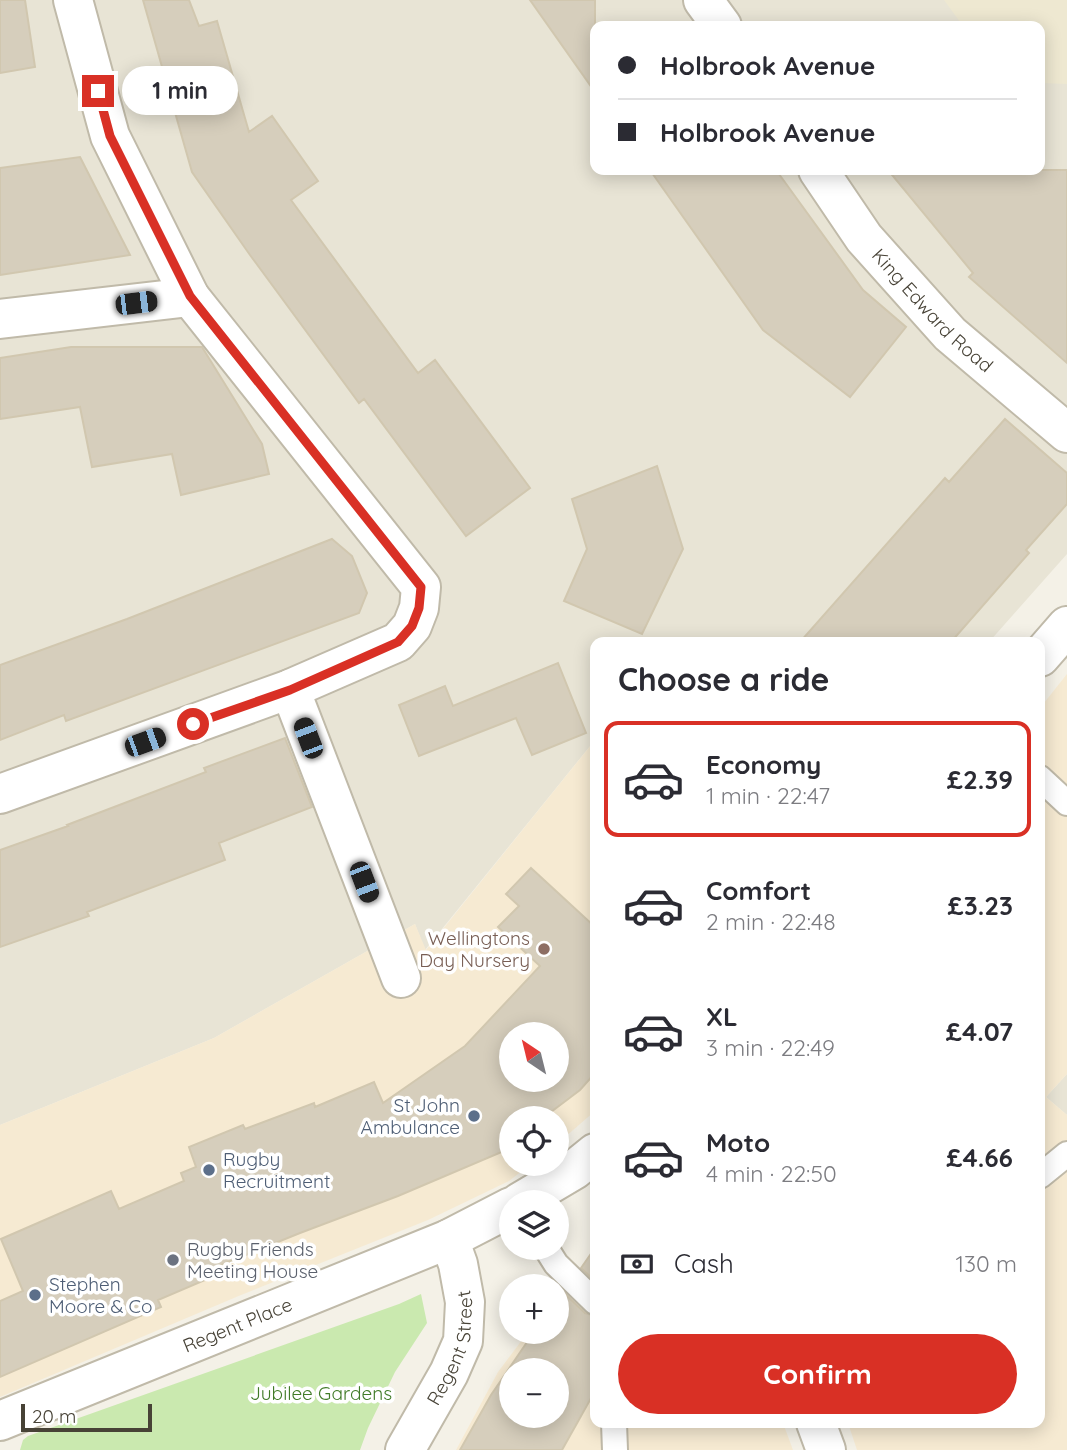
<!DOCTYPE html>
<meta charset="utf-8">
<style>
:root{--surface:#fff;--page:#f7f7f7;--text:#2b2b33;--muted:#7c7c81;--line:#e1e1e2;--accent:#d93025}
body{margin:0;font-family:Quicksand,sans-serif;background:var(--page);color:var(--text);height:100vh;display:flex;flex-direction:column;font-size:26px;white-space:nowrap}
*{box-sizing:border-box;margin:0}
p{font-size:23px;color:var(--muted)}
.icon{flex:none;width:38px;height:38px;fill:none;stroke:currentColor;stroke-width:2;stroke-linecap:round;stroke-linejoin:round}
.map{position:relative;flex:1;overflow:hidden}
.panel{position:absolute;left:590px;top:637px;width:455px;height:791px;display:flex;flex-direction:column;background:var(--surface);border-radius:14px;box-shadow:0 4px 18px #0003}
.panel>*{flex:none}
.guide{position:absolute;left:590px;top:21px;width:455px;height:154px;border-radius:14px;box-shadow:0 4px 18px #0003;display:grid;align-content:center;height:154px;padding:0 28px;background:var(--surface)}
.needle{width:46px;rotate:325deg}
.buttons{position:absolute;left:499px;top:1022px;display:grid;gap:14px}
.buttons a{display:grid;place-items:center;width:70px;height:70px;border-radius:50%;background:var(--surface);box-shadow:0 4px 18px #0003;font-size:35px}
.scale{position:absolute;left:21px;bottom:18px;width:131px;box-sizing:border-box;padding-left:7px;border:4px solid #474236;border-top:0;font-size:19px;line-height:24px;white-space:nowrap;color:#474236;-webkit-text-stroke:5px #fff;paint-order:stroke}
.end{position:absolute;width:32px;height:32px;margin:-16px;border:9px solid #d93025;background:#fff;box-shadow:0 0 0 4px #fff}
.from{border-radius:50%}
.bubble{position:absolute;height:49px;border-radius:24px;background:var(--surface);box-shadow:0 4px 18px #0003;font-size:23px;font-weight:700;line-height:49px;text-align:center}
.car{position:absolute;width:21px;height:42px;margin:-21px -10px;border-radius:9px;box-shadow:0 0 5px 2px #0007;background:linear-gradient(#222 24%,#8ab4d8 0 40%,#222 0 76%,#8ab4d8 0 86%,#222 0)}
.guide b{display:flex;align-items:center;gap:24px;height:66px;font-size:26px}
.guide b+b{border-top:2px solid var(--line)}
.guide i{width:18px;height:18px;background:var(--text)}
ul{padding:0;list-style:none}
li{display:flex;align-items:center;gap:21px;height:116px;margin:0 14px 10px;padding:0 14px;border:4px solid transparent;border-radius:14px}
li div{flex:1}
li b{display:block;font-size:26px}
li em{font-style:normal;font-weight:700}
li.on{border-color:var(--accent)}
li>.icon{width:63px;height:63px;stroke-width:1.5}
h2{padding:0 28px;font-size:32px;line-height:84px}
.pay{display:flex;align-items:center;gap:18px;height:77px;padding:0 28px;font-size:26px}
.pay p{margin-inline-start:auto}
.primary-button{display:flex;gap:14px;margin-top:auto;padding:14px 28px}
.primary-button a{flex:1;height:80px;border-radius:42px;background:var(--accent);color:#fff;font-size:28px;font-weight:700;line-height:80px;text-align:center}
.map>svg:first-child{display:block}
.residential{fill:#e8e4d5;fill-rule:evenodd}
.commercial{fill:#f6ead2;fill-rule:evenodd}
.education{fill:#eee8d1}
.green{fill:#cae9af}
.building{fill:#d6cebc;stroke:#d1c7af;stroke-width:2;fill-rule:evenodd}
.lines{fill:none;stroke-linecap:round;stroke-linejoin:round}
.service-casing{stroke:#c0baa9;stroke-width:28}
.minor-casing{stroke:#c0baa9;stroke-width:42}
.service{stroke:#fff;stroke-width:24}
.minor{stroke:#fff;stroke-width:38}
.route{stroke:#d93025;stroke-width:9}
.education-dot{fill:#8d6e63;stroke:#fff;stroke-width:2.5}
.service-dot{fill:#5c6f8a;stroke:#fff;stroke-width:2.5}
.worship-dot{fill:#6b7280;stroke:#fff;stroke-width:2.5}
.labels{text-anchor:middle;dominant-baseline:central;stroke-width:7;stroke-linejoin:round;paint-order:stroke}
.street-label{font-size:19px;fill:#474236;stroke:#fff}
.education-label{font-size:19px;fill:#785e54;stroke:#fff;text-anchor:end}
.service-label{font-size:19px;fill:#4e5e75;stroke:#fff;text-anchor:start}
.worship-label{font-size:19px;fill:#5b616d;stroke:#fff;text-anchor:start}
.park-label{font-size:19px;fill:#407b27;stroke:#fff}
</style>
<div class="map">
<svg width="1067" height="1450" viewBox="0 0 1067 1450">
<rect width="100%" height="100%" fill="#f4f1e7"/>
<!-- residential -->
<path class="residential" d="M0,0H1067V554L989,642H595V740L425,950L415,924L214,1038L0,1125ZM595,26H1040V170H595Z
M1067,1074V1115L1046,1097Z"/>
<!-- commercial -->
<path class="commercial" d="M1067,674V1074L1046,1097L1067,1115V1450H857L848,1423H1040V708Z
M595,740V1111L557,1144L556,1118H511V1164H531L509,1181L428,1220L241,1295L0,1397V1125L214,1038L415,924L426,950ZM511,1034H556V1080H511Z
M595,1280V1423H783L793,1450H456L498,1372L528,1332H556L557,1293L562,1285ZM511,1370H556V1416H511Z"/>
<!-- education -->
<path class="education" d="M944,0H1067V84L1040,83V26H963Z"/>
<!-- green -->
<path class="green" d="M421,1294L427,1323L395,1372L368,1428L360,1450H20L23,1440L28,1436L399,1304Z"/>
<!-- building -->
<path class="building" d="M0,0H25L35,67L0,73Z
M143,0H189L199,26L217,21L249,132L272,116L318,181L291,200L418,373L435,360L530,488L466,536L364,399L359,403L250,255L192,172Z
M530,0H595V92Z
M80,157L130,255L0,275V168Z
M650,170H776L863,290L906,327L850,397L763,330Z
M888,170H1067V363L969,277L973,273Z
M71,347H202L262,444L269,474L181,495L172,454L92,467L80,407L0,419V358Z
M1005,419L1067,473V504L1026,550L1029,553L951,642H800L945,478L949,482Z
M657,466L683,549L642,634L564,601L587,549L572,499Z
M332,539L352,556L367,593L359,613L66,721L64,715L0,740V665L127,619Z
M558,663L586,733L532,755L516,718L419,756L399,705L445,686L453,706Z
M285,738L312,807L219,843L225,860L87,912L89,916L0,947V850L68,826L67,825L206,772L204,768Z
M531,868L595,927V1073L580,1090L543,1118H511V1148L398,1196L300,1233L209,1270L212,1277L158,1300L161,1307L0,1377V1301L23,1291L1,1239L111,1191L119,1209L184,1181L181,1173L196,1167L189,1147L243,1125L245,1129L314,1103L315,1107L374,1082L383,1103L465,1046L540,966L498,927L519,906L506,894ZM511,1034H556V1080H511Z
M595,1248V1281L581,1268Z
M563,1292L585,1313L595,1316V1391L562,1450H460L491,1395L534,1332H556V1301ZM511,1370H556V1416H511Z"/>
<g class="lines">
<defs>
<path id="service" d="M1040,778L1067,803
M1040,1176L1067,1154
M546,1248L556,1264L595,1302
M614,1423L615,1450"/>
<g id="minor">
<path d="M703,0L722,26"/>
<path id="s1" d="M818,170L864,238L950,334L1067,433"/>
<path d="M0,319L190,297"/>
<path d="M1040,657L1067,626"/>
<path d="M290,689L401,978"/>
<path d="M0,794L290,689L398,642L412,626L419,608L421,587L190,297L110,136L73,0"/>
<path d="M520,1202L574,1170L595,1153"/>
<path id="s2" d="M0,1421L449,1239L511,1207"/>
<path d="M816,1423L826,1450"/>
<path id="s3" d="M405,1450L449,1373L463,1341L465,1302L458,1264L449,1239"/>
</g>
</defs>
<!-- service casing -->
<use href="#service" class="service-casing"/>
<!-- minor casing -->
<use href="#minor" class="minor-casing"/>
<!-- service -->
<use href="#service" class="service"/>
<!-- minor -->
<use href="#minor" class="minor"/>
</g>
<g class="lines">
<!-- route -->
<path class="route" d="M98,91L110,136L190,296L421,587L419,608L412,626L398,642L290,690L193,724"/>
</g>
<!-- markers -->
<circle class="education-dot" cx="544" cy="949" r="7"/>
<g class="service-dot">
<circle cx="474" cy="1116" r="7"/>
<circle cx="209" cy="1170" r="7"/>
<circle cx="35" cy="1295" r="7"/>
</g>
<circle class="worship-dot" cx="173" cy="1260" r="7"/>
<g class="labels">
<!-- street labels -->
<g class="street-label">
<text stroke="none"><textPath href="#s1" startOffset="182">King Edward Road</textPath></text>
<text stroke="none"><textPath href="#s2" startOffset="256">Regent Place</textPath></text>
<text stroke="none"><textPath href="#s3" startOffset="114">Regent Street</textPath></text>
</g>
<!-- education labels -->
<g class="education-label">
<text x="530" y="938">Wellingtons<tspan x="530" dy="22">Day Nursery</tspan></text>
</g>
<!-- service labels -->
<g class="service-label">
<text x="460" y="1105" text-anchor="end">St John<tspan x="460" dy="22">Ambulance</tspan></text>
<text x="223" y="1159">Rugby<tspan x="223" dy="22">Recruitment</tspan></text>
<text x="49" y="1284">Stephen<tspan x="49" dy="22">Moore &amp; Co</tspan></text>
</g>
<!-- worship labels -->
<g class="worship-label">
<text x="187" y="1249">Rugby Friends<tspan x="187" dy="22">Meeting House</tspan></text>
</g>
<!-- park labels -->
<g class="park-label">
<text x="321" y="1393">Jubilee Gardens</text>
</g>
</g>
</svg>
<div class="buttons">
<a><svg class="needle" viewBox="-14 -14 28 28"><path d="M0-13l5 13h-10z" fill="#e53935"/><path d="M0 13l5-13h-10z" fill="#7c7c81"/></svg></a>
<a><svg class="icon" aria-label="locate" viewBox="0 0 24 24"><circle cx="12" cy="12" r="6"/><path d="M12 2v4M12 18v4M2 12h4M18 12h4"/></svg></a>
<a><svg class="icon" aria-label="layers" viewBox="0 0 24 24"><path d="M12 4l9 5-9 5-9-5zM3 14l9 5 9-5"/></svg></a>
<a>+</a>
<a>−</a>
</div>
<div class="scale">20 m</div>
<i class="end from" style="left:193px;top:724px"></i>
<i class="end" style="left:98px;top:91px"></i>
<div class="bubble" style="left:122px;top:66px;width:116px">1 min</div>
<i class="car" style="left:136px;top:303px;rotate:83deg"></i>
<i class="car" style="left:308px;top:738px;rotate:339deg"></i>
<i class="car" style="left:145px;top:742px;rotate:70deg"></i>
<i class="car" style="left:364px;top:882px;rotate:159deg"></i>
<div class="guide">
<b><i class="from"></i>Holbrook Avenue</b>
<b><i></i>Holbrook Avenue</b>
</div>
<section class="panel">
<h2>Choose a ride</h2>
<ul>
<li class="on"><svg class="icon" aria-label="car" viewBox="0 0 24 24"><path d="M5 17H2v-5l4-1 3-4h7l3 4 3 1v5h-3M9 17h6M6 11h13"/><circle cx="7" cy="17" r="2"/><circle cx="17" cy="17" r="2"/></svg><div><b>Economy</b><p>1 min · 22:47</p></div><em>£2.39</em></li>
<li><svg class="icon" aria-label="car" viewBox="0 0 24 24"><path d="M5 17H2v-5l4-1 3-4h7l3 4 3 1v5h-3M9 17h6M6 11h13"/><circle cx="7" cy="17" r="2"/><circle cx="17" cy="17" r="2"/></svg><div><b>Comfort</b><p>2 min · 22:48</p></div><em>£3.23</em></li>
<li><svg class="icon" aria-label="car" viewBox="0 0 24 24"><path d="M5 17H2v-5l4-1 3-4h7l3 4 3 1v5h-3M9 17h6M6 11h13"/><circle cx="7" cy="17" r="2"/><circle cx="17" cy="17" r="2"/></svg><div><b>XL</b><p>3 min · 22:49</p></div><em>£4.07</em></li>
<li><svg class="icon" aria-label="car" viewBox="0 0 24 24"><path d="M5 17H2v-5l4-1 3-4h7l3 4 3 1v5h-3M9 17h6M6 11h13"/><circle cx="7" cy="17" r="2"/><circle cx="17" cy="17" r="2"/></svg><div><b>Moto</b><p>4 min · 22:50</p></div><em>£4.66</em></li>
</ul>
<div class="pay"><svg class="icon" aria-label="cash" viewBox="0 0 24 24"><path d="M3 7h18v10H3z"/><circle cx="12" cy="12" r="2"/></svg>Cash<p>130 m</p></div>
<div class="primary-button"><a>Confirm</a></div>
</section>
</div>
